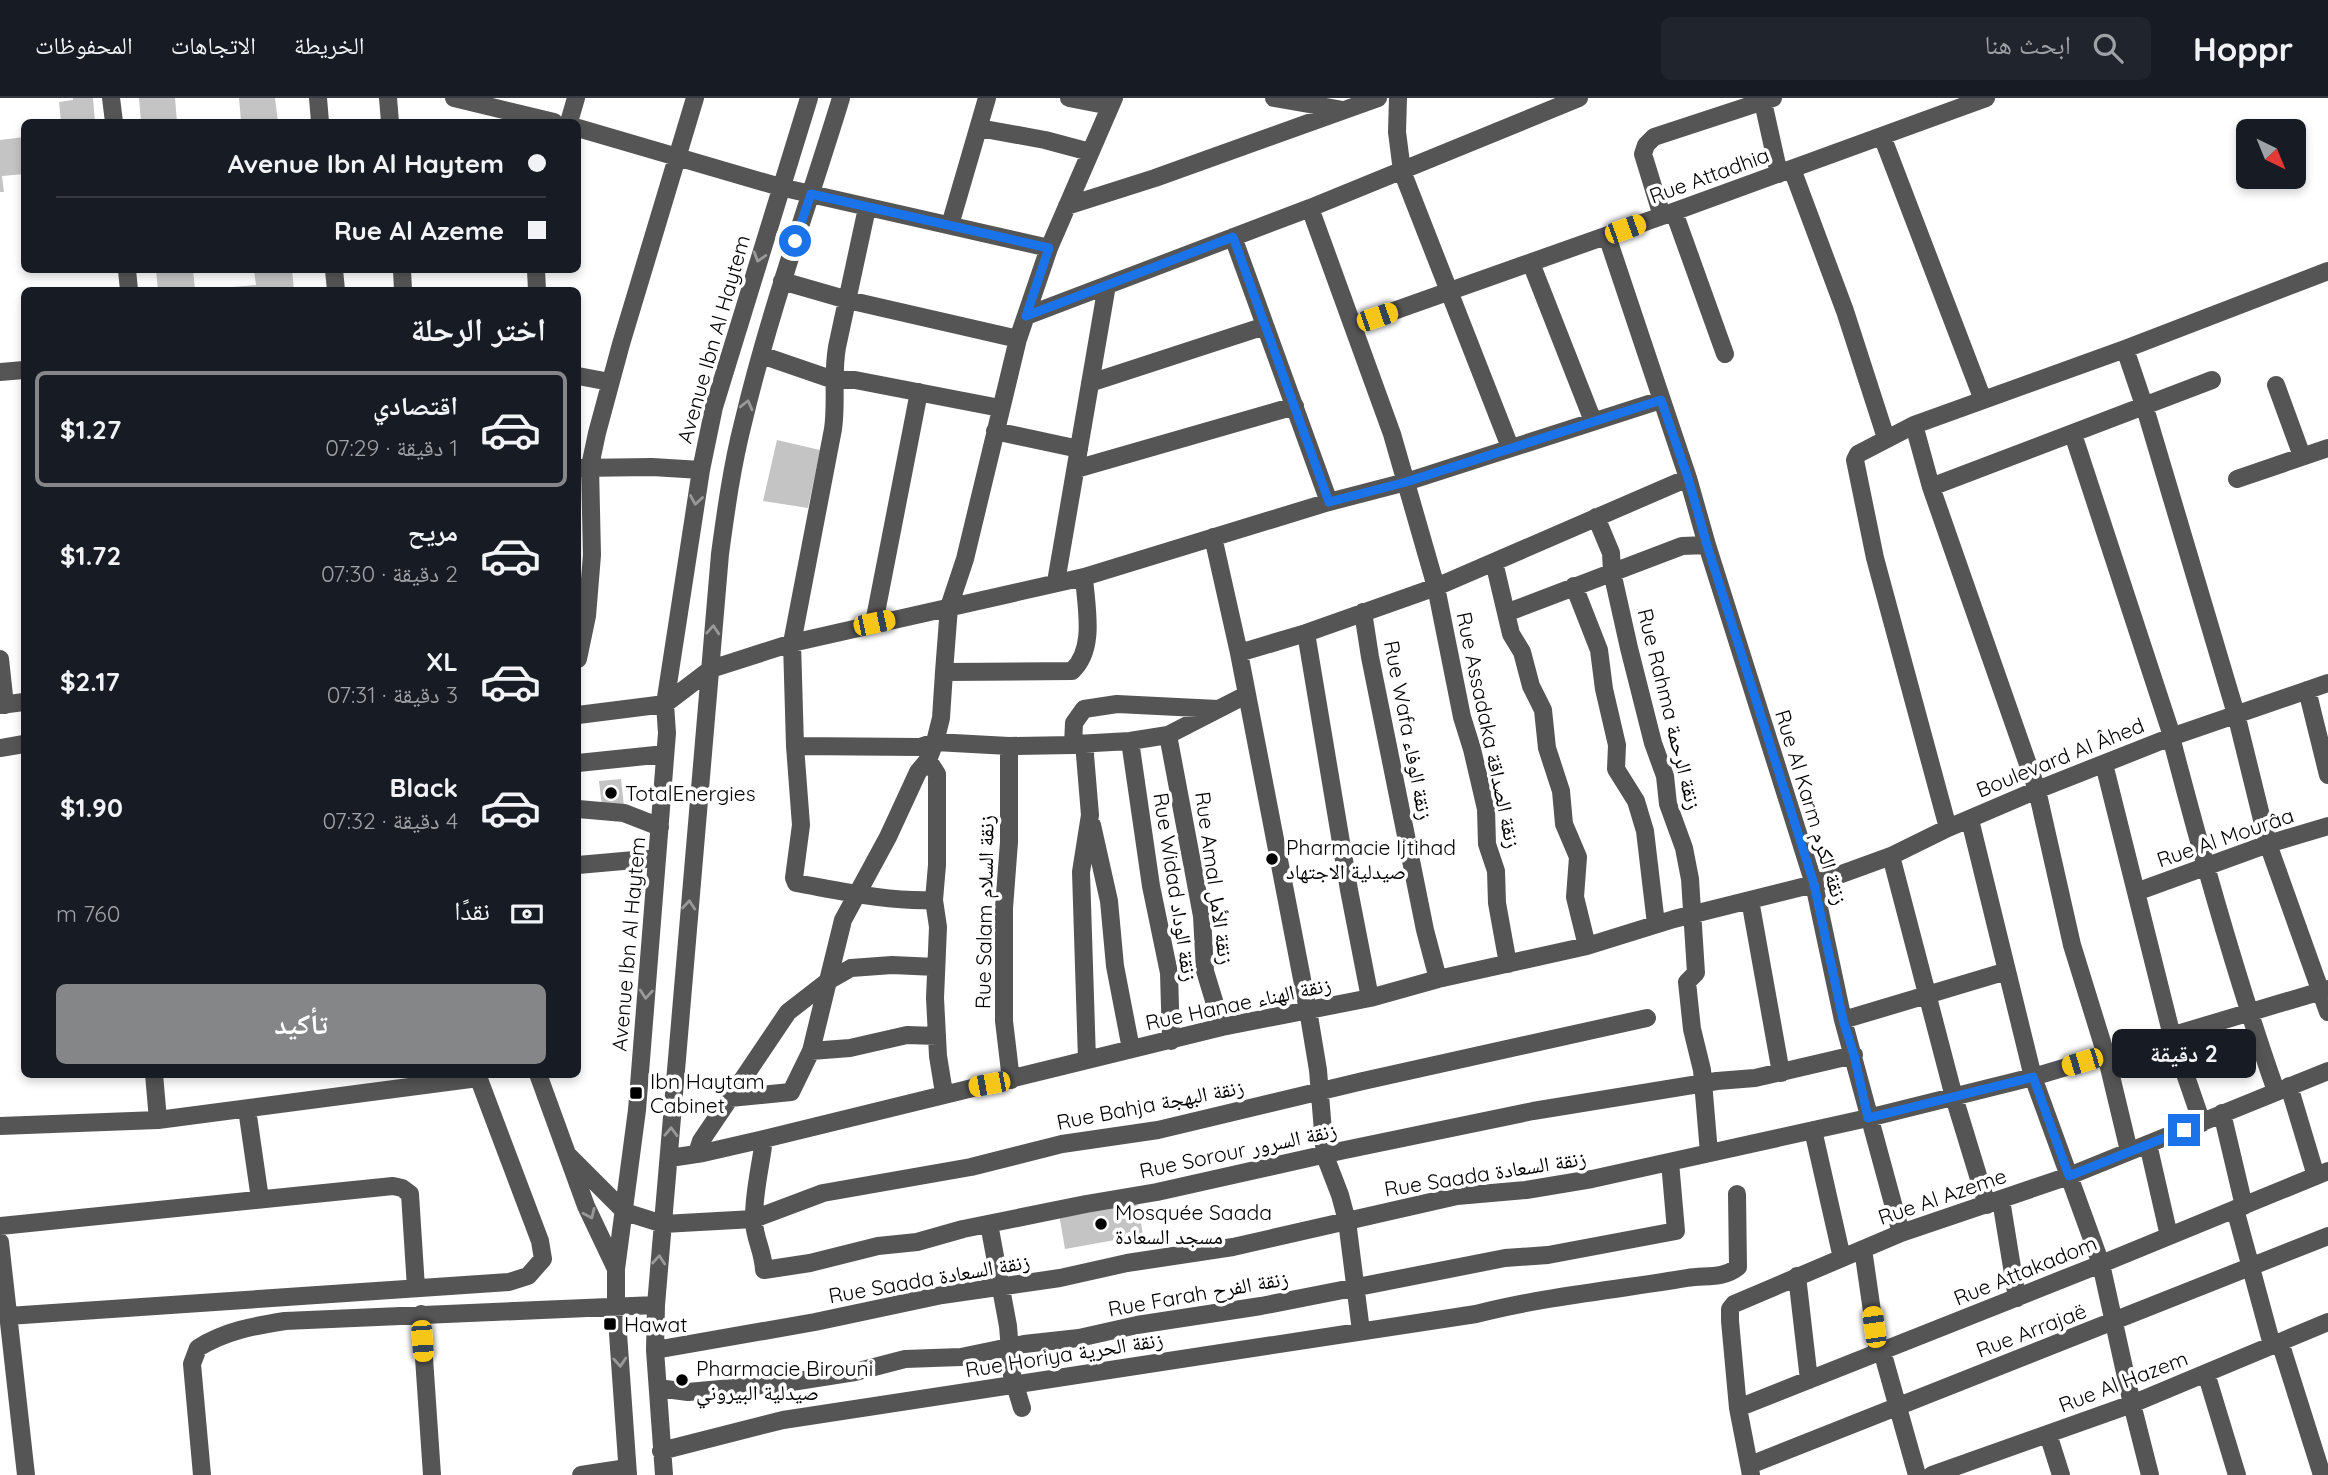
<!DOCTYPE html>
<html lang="ar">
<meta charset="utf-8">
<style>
:root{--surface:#171b24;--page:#20242c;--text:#f1f3f6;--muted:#9ea1a6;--line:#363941;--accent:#858687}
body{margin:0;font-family:Quicksand,"Noto Naskh Arabic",sans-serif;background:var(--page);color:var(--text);direction:rtl;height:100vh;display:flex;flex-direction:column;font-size:26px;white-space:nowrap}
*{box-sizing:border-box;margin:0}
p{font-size:23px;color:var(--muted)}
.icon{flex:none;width:38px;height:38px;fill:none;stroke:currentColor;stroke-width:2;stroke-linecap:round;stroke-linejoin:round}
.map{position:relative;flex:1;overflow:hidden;direction:ltr}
.drawer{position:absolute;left:21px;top:189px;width:560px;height:791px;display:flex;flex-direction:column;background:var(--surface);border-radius:10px;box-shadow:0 4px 10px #0003;direction:rtl}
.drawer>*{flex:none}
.top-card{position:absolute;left:21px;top:21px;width:560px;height:154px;border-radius:10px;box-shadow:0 4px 10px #0003;direction:rtl;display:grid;align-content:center;height:154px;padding:0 35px;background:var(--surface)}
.needle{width:46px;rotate:137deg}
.fabs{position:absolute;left:2236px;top:21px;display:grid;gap:14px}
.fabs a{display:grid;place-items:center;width:70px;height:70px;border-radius:10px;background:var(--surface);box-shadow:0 4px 10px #0003;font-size:35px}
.end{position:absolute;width:32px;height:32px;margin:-16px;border:9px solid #1a73e8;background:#fff;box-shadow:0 0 0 4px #fff}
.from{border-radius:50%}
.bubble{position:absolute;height:49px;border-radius:10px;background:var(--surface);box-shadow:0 4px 10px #0003;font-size:23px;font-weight:700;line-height:49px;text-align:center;direction:rtl}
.car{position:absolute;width:21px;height:42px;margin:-21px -10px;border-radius:9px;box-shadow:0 0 5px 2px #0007;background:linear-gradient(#f5c518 24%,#345 0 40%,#f5c518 0 76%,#345 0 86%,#f5c518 0)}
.top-card b{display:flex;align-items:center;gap:24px;height:66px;font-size:26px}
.top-card b+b{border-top:2px solid var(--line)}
.top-card i{width:18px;height:18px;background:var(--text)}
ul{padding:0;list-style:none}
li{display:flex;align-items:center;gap:21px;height:116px;margin:0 14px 10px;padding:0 21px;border:4px solid transparent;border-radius:10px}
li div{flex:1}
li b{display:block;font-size:26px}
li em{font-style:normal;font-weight:700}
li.active{border-color:var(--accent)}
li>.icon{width:63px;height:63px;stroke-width:1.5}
h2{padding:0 35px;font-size:32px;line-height:84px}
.pay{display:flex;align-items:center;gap:18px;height:77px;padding:0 35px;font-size:26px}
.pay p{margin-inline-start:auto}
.action{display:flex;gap:14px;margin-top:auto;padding:14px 35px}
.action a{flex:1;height:80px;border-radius:10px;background:var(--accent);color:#fff;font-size:28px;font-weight:700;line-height:80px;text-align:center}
header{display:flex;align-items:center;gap:42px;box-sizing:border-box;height:98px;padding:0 35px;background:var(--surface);border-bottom:2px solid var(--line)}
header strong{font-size:33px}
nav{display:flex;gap:38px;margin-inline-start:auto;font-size:24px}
.search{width:490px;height:63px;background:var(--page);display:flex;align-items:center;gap:18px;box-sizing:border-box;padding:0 24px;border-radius:10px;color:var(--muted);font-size:26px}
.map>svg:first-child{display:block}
.building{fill:#c4c4c4}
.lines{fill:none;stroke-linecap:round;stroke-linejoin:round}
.minor{stroke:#555;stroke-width:18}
.oneway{stroke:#999}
.route{stroke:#1a73e8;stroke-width:9}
.poi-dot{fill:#000;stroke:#fff;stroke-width:2.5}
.labels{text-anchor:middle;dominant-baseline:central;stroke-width:7;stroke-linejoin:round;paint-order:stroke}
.street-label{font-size:21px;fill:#000;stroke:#fff}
.poi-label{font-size:21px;fill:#000;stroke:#fff;text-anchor:start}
</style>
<header>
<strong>Hoppr</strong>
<div class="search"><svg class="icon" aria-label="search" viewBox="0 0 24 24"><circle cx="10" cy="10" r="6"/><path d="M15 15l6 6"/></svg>ابحث هنا</div>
<nav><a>الخريطة</a><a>الاتجاهات</a><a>المحفوظات</a></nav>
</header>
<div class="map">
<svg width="2328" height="1377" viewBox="0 0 2328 1377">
<rect width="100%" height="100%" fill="#fff"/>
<!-- building -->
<path class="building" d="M73,0H93L95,24H61L59,4L73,2Z
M139,0H175L177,24H141Z
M239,0H275L278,24L241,23Z
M24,39V76L2,78L4,94H0V42Z
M156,172H193L195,192H158Z
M254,172H292L294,192H233L232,189L256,187Z
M777,342L820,352L808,410L763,403Z
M621,681L624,708L602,709L599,683Z
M1137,1102L1143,1137L1065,1151L1059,1116Z"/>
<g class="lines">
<!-- minor -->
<path class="minor" d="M111,0L114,24
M318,0L320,24
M388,0L390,24
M454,0L554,24
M1069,0L1110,8
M1274,0L1343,12
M1398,0L1397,34L1402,73L1510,349
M1763,4L1779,76
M569,24L576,0
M578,30L780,89L1049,150
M979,30L1045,42L1090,54
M1882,38L1983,302
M1792,71L1845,213L1886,340
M1067,108L1155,80L1378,0
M867,110L837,249C832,277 837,304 833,331L792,545L795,648L801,727L794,780L796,785C841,793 889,804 934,802
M1310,110L1392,336L1436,489L1462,619L1472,651L1486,711L1487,746L1496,773L1497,805L1508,866
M1674,114L1725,256
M1662,118L1643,56L1646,47L1654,39L1773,0
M950,127L987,0
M1607,138L1688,380L1707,447L1814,786L1843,922L1901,1135
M1233,139L1329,404
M1531,165L1593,323
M127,172L129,192
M334,172L336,192
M402,172L403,192
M536,172L537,192
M782,183L848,202L1018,241
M1026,218L1310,110L1579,0
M1354,227L1662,118L1986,0
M2125,251L2145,310L2236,616L2268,746L2328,914
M761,257L834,282H855L1000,310
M0,274L24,272
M578,278L610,284
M1090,285L1265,228
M2276,287L2302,358
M1914,327L1931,389L2037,692L2072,847L2106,957L2129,1053
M995,333L1079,351
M2073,336L2172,638
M578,370L652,369L701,372
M1076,371L1295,308
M2237,381L2328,350
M1931,389L2212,282
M1596,419L1611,455L1612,474L1629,550L1653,645L1665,678L1668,706L1684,750L1690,781L1696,875L1687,884L1692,931L1702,972L1709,1055
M1213,439L1239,555L1308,912L1318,972L1325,1058L1340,1097L1347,1123L1361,1233
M1494,464L1511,536L1522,554L1531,588L1543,612L1547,650L1561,693L1564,726L1578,759L1575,799L1587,848
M1056,484L1107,187
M1574,488L1599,552L1604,591L1617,647L1616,671L1636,703L1645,733L1656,826
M1363,514L1370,559L1425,832L1438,881
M1506,515L1682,448L1707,447
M874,525L919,294
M1306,535L1349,792L1370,900
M1239,555L1306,535L1436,489L1688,380
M0,561L5,607
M578,561L587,518L592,457L590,368L597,335L621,246L695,0
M944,574L949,509L965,461L1018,241L1049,150L1114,0
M2307,592L2328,677
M0,607L24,604
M578,617L665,606L711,571L792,545L1084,479L1329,404L1406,384L1661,302
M1168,637L1202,818L1205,873L1222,929
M2171,639C2202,758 2235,877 2276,993
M1130,643L1151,788L1169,875L1171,943
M1076,646L1130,643L1168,637L1246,597
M1086,646L1085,657L1090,717L1081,774L1087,962
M795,648L920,649L935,644L1009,648L1073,647L1074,625L1084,611L1117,606L1218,611
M1009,648V744L1004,810V923L1011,982
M0,650L24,646
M928,662L937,676V767L934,802L938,829L935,900L938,958L944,995
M578,665L665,656
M2104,666L2172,938L2202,1025
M578,711L624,715L660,729
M1970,722L2033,979L2101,1166L2132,1306L2150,1377
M1092,727L1109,803L1115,868L1131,951
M1948,730L1875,460L1855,362L1858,356L1914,327L2125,251L2328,173
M1891,758L1954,999L1987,1107
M578,767L657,760
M2136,794L2268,746L2328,728
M1750,802L1781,975
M1843,922L2007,873
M811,953L850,950L907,937L937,938
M154,976L158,1022
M538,976L586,1108L616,1171
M2289,988L2316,1078
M730,1000L791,994L811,953L828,883L851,870L892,867L936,869
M247,1011L260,1101
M2222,1015L2244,1108
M0,1028L158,1022L478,980
M1813,1032L1842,1160
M764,1041C761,1067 753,1097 754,1124C755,1142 763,1152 764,1172L810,1165L878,1148L917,1144L963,1131L1086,1106L1157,1094L1340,1053L1533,1013L1717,983L1755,980L1854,957
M2148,1046L2169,1138
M703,1055L698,1052L701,1043L788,914L828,883L843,822L888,739L918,674L928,662L935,644L941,620L944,574L1072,573C1096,551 1086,509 1084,479
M569,1058L625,1114L663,1126L754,1121L823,1095L971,1069L1062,1046L1158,1032L1363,983L1647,920
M670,1060L703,1055L764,1041L1222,929L1370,900L1438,881L1587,848L1674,821L1814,786L1891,758L1948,730L2037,692L2171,639L2328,585
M2001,1102L2017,1200
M2235,1111L2272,1247
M989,1126L1008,1228L1012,1277L1022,1310
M0,1128L393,1088L402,1090L410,1096L416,1190
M0,1144L26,1377
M1863,1151L1878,1255
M1797,1178L1809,1282
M421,1216L432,1377
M8,1218L509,1184L528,1178L543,1161L540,1143L477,976
M2280,1244L2322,1377
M655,1252L815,1224L942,1197L1060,1180L1127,1165L1233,1149L1457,1098L1526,1092L1592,1081L1868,1020L2033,979L2328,891
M1882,1253L1917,1377
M2206,1275L2237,1377
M658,1290L688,1294L785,1285L855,1274L905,1261L961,1259L1024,1246L1079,1240L1137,1227L1261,1208L1505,1160L1548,1157L1676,1133L1670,1064
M1738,1310L2101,1166L2328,1073
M2048,1336L2061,1377
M661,1353L783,1322L1476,1216C1546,1198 1617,1192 1687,1180C1706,1177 1723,1181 1738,1169L1737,1096
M1750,1367L2328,1138
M202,1377L192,1266L198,1250C225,1233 253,1228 285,1223L656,1207
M581,1377L627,1370
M628,1377L616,1207V1171L637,1012L667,635L665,606L701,372L714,309L809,0
M664,1377L655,1252L656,1207L720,456C726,412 732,368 743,325C769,215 808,108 841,0
M1751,1377L1738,1310L1730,1223V1211L1734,1206L1901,1135L2069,1078L2328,973
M1932,1377L2132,1306L2328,1224"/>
</g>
<!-- one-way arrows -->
<defs><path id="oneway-chevron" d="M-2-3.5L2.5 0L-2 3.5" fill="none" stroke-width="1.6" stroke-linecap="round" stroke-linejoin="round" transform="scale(1.75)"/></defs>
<g class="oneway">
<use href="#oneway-chevron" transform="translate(759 159) rotate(107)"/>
<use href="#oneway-chevron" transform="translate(747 307) rotate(-76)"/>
<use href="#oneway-chevron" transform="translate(696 402) rotate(99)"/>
<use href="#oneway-chevron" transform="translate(713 532) rotate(-86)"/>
<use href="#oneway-chevron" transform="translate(689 807) rotate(-85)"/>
<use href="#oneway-chevron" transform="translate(646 896) rotate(95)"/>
<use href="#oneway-chevron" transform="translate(671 1034) rotate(-88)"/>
<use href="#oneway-chevron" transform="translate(590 1116) rotate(66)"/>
<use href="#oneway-chevron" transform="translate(659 1162) rotate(-85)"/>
<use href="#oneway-chevron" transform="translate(620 1264) rotate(86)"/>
</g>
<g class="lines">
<!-- route -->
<path class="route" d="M795,143L811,96L1049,150L1026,218L1233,139L1329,404L1406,384L1661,302L1688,380L1707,447L1814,786L1843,922L1854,957L1868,1020L2033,979L2069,1078L2184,1032"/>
</g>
<!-- markers -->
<g class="poi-dot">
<circle cx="611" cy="695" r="7"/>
<circle cx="1272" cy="761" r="7"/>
<rect x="629" y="988" width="14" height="14" rx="3.5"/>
<circle cx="1101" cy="1126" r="7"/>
<rect x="603" y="1219" width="14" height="14" rx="3.5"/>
<circle cx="682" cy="1282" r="7"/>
</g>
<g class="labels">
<!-- street labels -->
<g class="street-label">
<text transform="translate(1709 77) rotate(-20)">Rue Attadhia</text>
<text transform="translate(713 241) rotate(-74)">Avenue Ibn Al Haytem</text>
<text transform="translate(1670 611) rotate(76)">Rue Rahma زنقة الرحمة</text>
<text transform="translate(1409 632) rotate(79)">Rue Wafa زنقة الوفاء</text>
<text transform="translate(1489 632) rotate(78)">Rue Assadaka زنقة الصداقة</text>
<text transform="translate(2060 659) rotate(-22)">Boulevard Al Âhed</text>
<text transform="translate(1812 709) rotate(73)">Rue Al Karm زنقة الكرم</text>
<text transform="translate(2225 739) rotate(-19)">Rue Al Mourâa</text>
<text transform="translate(1215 780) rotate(82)">Rue Amal زنقة الأمل</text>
<text transform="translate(1176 789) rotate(81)">Rue Widad زنقة الوداد</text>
<text transform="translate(984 814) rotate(-89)">Rue Salam زنقة السلام</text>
<text transform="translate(628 846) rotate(-85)">Avenue Ibn Al Haytem</text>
<text transform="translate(1238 905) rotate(-12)">Rue Hanae زنقة الهناء</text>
<text transform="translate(1150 1006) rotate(-11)">Rue Bahja زنقة البهجة</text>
<text transform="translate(1238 1052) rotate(-12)">Rue Sorour زنقة السرور</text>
<text transform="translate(1485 1075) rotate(-9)">Rue Saada زنقة السعادة</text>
<text transform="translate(1942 1098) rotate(-19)">Rue Al Azeme</text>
<text transform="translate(2025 1172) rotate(-22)">Rue Attakadom</text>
<text transform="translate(929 1180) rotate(-10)">Rue Saada زنقة السعادة</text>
<text transform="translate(1198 1195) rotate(-10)">Rue Farah زنقة الفرح</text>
<text transform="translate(2031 1232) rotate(-21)">Rue Arrajaë</text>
<text transform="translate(1064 1256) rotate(-9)">Rue Horiya زنقة الحرية</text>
<text transform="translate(2123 1283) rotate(-21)">Rue Al Hazem</text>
</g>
<!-- poi labels -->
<g class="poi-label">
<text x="625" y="695">TotalEnergies</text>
<text x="1286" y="749">Pharmacie Ijtihad<tspan x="1286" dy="24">صيدلية الاجتهاد</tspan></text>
<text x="650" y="983">Ibn Haytam<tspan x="650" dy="24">Cabinet</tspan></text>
<text x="1115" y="1114">Mosquée Saada<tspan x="1115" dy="24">مسجد السعادة</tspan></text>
<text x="624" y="1226">Hawat</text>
<text x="696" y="1270">Pharmacie Birouni<tspan x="696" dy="24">صيدلية البيروني</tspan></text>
</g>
</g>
</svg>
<div class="fabs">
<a><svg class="needle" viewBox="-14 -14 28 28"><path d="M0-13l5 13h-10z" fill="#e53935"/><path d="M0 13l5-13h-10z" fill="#9ea1a6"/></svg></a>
</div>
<i class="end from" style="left:795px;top:143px"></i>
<i class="end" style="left:2184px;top:1032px"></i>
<div class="bubble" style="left:2112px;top:931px;width:144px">2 دقيقة</div>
<i class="car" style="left:1625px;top:131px;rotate:70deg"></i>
<i class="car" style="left:1377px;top:219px;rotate:71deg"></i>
<i class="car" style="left:874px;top:525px;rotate:78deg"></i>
<i class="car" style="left:2082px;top:964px;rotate:253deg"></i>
<i class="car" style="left:989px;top:986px;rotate:259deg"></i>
<i class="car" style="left:1874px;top:1229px;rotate:352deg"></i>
<i class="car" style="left:422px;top:1243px;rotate:176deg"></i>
<div class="top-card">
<b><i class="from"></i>Avenue Ibn Al Haytem</b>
<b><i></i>Rue Al Azeme</b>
</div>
<section class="drawer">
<h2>اختر الرحلة</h2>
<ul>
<li class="active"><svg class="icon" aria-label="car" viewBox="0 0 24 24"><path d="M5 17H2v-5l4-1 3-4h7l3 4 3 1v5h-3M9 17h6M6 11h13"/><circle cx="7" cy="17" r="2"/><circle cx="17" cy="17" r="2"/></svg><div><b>اقتصادي</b><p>1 دقيقة · 07:29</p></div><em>$1.27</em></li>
<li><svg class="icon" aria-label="car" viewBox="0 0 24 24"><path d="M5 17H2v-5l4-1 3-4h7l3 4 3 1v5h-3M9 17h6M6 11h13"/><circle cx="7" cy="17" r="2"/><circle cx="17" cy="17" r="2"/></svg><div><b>مريح</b><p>2 دقيقة · 07:30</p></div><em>$1.72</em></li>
<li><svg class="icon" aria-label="car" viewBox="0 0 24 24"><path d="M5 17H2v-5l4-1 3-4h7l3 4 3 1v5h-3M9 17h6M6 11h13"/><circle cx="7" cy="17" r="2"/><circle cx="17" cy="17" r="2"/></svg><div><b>XL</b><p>3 دقيقة · 07:31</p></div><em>$2.17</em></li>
<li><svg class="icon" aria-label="car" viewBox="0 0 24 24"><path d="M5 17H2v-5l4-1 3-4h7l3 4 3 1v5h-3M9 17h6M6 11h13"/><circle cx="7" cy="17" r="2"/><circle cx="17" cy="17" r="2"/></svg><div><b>Black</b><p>4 دقيقة · 07:32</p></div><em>$1.90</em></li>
</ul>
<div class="pay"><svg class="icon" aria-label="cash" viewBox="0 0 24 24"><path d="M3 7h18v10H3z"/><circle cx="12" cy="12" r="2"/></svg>نقدًا<p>760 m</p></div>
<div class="action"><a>تأكيد</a></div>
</section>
</div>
